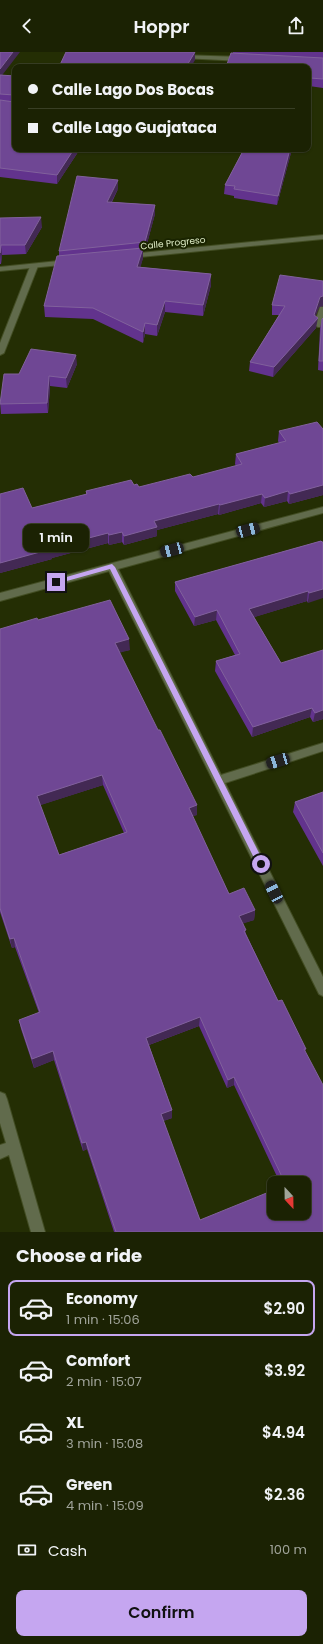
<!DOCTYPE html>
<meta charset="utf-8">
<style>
:root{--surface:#1b2203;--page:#282f12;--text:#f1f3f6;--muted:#a0a49a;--line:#393f25;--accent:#c5a6f0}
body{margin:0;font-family:Poppins,sans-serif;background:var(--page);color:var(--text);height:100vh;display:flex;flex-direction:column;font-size:15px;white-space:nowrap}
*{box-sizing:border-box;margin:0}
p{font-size:13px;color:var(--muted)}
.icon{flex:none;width:22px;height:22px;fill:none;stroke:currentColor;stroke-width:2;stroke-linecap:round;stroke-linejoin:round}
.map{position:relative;height:1180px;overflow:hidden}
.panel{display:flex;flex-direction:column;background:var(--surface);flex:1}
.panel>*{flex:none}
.top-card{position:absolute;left:12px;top:12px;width:299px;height:88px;border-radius:8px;box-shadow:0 1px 3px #0004,0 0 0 1px var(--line);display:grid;align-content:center;height:88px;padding:0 16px;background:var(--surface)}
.needle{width:26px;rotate:158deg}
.buttons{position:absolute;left:267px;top:1124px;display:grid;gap:8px}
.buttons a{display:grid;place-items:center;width:44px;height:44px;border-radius:8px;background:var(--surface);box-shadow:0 1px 3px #0004,0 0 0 1px var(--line);font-size:20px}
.end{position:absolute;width:18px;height:18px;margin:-9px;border:5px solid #c5a6f0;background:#111;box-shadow:0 0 0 2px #111}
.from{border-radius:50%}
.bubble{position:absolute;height:28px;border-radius:8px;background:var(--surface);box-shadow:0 1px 3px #0004,0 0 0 1px var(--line);font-size:13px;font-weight:600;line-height:28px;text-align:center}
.car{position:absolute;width:12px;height:24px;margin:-12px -6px;border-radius:5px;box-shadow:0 0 3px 1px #0007;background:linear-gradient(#222 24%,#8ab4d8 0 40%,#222 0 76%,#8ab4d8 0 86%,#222 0)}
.top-card b{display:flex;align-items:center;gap:14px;height:38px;font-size:15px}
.top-card b+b{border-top:1px solid var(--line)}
.top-card i{width:10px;height:10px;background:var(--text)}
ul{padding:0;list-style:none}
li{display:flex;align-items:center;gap:12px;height:56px;margin:0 8px 6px;padding:0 8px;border:2px solid transparent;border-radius:8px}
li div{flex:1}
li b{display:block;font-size:15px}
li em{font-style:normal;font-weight:600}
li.active{border-color:var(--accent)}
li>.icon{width:36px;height:36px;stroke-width:1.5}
h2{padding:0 16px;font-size:18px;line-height:48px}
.pay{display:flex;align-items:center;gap:10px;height:44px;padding:0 16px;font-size:15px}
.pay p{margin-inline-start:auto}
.cta{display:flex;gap:8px;margin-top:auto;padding:8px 16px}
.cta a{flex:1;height:46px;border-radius:8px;background:var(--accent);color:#111;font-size:16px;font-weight:600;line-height:46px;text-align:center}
header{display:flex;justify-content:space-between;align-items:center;height:52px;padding:0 16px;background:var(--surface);font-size:18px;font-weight:600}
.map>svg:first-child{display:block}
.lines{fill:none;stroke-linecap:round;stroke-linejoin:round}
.lane-casing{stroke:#424d23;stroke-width:2}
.street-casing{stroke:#424d23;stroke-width:2}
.lane{fill:#616b4c;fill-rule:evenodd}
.street{fill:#616b4c;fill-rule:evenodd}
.wall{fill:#62338d;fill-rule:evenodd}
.shaded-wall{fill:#432954}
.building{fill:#6f4794;stroke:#81619c;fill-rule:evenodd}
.route{fill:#c5a6f0}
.labels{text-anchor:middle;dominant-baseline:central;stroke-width:4;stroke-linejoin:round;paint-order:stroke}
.far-street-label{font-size:9px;fill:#e0eec7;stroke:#1a2400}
</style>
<header><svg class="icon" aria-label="back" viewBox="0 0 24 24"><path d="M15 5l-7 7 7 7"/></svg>Hoppr<svg class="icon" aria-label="share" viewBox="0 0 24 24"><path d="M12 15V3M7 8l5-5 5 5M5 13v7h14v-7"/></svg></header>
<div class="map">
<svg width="323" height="1180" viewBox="0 0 323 1180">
<rect width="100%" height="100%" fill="#242e04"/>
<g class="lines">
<defs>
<path id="lane" d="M31,212H37L38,214L4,301L0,303V291Z"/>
<path id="street" d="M179,3L243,5L246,7L243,9L181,6L179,5Z
M323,183V187L130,206L126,204L130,202Z
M68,208L72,210L71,212L0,219V215Z
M320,255H323V269L321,275H318L314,273Z
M323,455V461L118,517L221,723L323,691V699L225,731L323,925V944L319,942L109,519L0,549V541Z
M0,1040L5,1042L7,1047L45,1180H31L9,1103L0,1107V1093L6,1091L0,1071Z"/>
</defs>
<!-- lane casing -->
<use href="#lane" class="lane-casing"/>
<!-- street casing -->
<use href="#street" class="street-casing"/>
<!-- lane -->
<use href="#lane" class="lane"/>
<!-- street -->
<use href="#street" class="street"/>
</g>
<!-- wall -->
<path class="wall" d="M0,0L2,23L15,24V97H67L65,100H66L69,97H80L57,132L0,125Z
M233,0H323V36L309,34L233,1Z
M244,97H292L277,153L234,146V144L224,142L225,133Z
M118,137L112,150L155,153V162L145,199H143V206L140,215L211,222V233L203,264L165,260L157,284L145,282L143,291L93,267L45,265L44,254L59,204V199Z
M0,166L42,175L26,202L2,203L1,212H0Z
M272,253L323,254L319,255L315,264L316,276L273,325L249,319L250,310L279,263H272Z
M323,266V319L318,318L320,276L322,267Z
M77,312L67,336L50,334L48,361L1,362L0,350L19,322Z
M323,377V443L289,452L287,449L264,455L261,451L219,463L218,462L157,478V484L124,493L122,490L109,493L108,491L52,506V507L0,521V442L32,456L86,443V439L134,433L139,435L193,425L236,414L235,412L236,402L279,391L278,389L279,379Z
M321,489L308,551L307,549L254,565L281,611L323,667L313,670L310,665L252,685L215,619L216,609L235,603L216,568L194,574L175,539V530Z
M38,568L130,598L119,600L197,763L192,764L229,842L255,858L254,868L243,871L246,882L278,949L306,997L305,999L323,1180H114L87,1097L83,1099L54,1008L34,1016L21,977L19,968L39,961L15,895L12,896L0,860V577ZM103,733L124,781L59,803L40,753ZM199,974L227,1036L234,1033L280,1131H304L200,1168L163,1069L172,1066V1058L149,993Z
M323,740V814L293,760L295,750Z"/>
<!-- shaded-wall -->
<path class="shaded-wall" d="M13,0H20L0,26V17Z
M195,0V8L191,15H186Z
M310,26L309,34L308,38V33Z
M60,97H67L61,105Z
M74,97H80L57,132V123Z
M290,97H292L277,153L278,144Z
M118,128V137L107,158V150Z
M155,153V162L145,199V190Z
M41,165L42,175L26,202L25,193Z
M1,193L2,203L1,212L0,201Z
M143,196V206L138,225L137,215Z
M211,222V233L203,264V253Z
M323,244V254L319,255L313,272L318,266L316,276L273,325L274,315L314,263L320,245Z
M165,249V260L157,284V273Z
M145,271V282L143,291V280Z
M76,303L77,312L67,336L66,326Z
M49,324L50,334L48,361L47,351Z
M323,433V443L289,452L290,442Z
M288,439L287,449L264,455L265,446Z
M262,442L261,451L219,463L220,453Z
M219,452L218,462L157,478V484L124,493V484L154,469Z
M122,480V490L109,493V483Z
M108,481V491L52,506V507L0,521V511L50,496Z
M323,537V546L308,551L309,541Z
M308,539L307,549L248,567L249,557Z
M217,558L216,568L194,574L195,565Z
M129,587L130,598L115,602V591Z
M312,656L310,665L252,685L253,675Z
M323,658V667L313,670L315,661Z
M102,723L103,733L38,754L37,744Z
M197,753V763L188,765L189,756Z
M255,858L254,868L239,873V864Z
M14,886L15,895L12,896L10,887Z
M200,965L199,974L146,994V986Z
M53,999L54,1008L34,1016L32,1007Z
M234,1025V1033L227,1036L228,1028Z
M172,1058V1066L161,1070V1062Z
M86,1090L87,1097L83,1099L82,1091Z"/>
<!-- building -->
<path class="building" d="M0,0H13L0,17Z
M66,0H195L186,15H59Z
M231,1L323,6V27L310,26L308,33V15H226Z
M0,23L15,24V46L14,43L0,42Z
M0,48L14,50L15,49V97H60L61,99L66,100L69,97H74L57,123L0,116Z
M244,97H290L278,144L234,137L235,134L225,133Z
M77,124L118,128L107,150L155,153L145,190L59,199Z
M41,165L25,193H1L0,201V166Z
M143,196L137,215L211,222L203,253L165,249L157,273L145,271L143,280L93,256L44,254L57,204Z
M280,223L323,229V244L320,245L314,263L318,266L274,315L250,310L285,254L272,253Z
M323,266V309H319L322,267Z
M31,297L76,303L66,326L49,324L47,351L0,352L4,322H19Z
M317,370L323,377V433L290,442L288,439L265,446L262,442L220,453L219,452L154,469L157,475L124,484L122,480L109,483L108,481L50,496L51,497L0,511V442L23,436L32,456L87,442L86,439L131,428L134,433L137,432L139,435L190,422L193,425L242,412L236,402L286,389L279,379Z
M321,489L322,490H323V537L309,541L308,539L249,557L281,611L323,598V658L315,661L312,656L253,675L216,609L240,602L217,558L195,565L175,530Z
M110,548L129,587L115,591L158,678H160L197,753L189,756L229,842L244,836L255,858L239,864L246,878L244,879L278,949L282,948L306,997H304L323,1033V1180H116L86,1090L82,1091L53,999L32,1007L19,968L40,960L14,886L10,887L0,856V577L37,566L38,568ZM102,723L127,780L59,803L37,744ZM200,965L228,1028L234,1025L285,1131H304V1161H274V1138L200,1168L161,1062L172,1058L146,986Z
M323,740V801L295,750Z"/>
<!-- route -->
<path class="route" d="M112,512L115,515L263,809V814H258L110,517L56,532L53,530L56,528Z"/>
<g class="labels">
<!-- far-street labels -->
<g class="far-street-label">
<text transform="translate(173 191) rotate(-6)">Calle Progreso</text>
</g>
</g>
</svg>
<div class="buttons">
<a><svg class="needle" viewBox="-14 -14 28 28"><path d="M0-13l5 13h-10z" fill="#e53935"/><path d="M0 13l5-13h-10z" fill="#a0a49a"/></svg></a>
</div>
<i class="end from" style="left:261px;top:812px"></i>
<i class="end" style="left:56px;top:530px"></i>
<div class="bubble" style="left:23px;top:472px;width:66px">1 min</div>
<i class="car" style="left:248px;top:478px;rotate:75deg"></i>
<i class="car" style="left:172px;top:498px;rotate:255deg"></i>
<i class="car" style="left:278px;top:709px;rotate:253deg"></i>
<i class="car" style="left:274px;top:840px;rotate:333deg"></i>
<div class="top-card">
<b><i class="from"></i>Calle Lago Dos Bocas</b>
<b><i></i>Calle Lago Guajataca</b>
</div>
</div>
<section class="panel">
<h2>Choose a ride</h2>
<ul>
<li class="active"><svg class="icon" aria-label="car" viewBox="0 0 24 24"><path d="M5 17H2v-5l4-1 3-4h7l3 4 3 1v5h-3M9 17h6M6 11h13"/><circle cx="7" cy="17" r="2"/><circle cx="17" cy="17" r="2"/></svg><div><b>Economy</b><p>1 min · 15:06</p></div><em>$2.90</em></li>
<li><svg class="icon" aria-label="car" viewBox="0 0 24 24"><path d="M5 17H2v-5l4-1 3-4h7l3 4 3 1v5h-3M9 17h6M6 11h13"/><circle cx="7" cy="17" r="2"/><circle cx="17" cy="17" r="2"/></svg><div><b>Comfort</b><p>2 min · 15:07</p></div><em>$3.92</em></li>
<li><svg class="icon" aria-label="car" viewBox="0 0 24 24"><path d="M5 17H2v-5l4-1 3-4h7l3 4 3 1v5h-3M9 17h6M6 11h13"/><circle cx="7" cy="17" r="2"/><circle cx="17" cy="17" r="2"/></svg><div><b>XL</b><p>3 min · 15:08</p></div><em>$4.94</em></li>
<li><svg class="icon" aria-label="car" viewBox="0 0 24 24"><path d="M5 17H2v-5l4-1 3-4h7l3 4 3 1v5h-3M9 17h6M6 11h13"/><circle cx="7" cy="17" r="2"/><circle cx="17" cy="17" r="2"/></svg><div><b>Green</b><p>4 min · 15:09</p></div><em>$2.36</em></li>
</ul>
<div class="pay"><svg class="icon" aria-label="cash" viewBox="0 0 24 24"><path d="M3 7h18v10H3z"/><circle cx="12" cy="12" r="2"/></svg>Cash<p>100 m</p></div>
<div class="cta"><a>Confirm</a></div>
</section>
